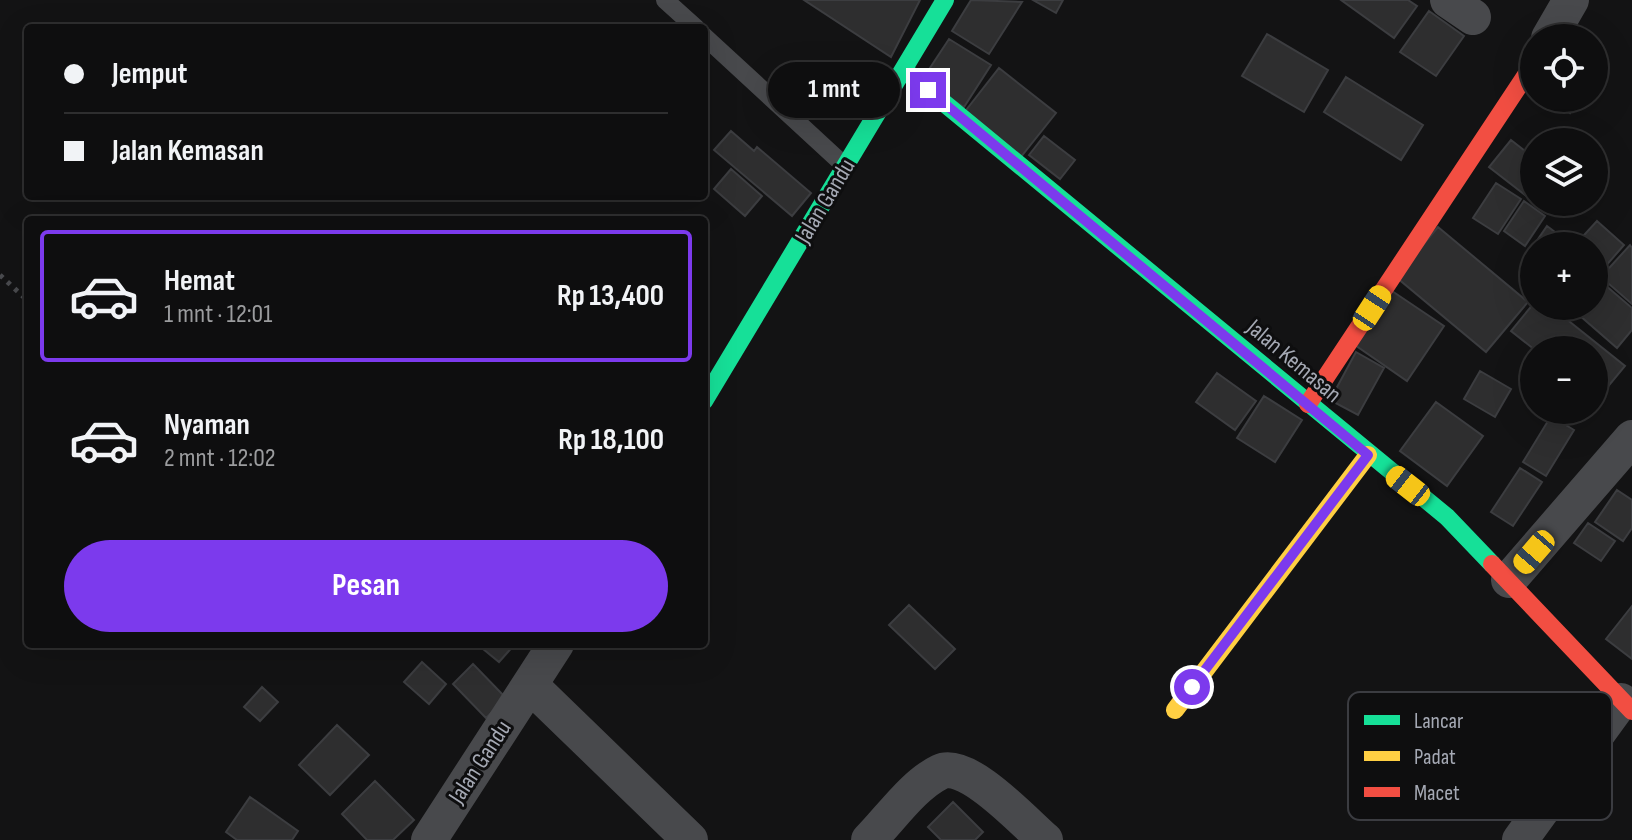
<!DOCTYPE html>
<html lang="id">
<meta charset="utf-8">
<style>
:root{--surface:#0e0e0f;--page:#171718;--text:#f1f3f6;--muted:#9b9c9e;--line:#2e2e2f;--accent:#7c3aed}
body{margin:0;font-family:"Sofia Sans Condensed",sans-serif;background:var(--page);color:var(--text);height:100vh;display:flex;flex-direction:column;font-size:30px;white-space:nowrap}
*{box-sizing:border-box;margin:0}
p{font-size:26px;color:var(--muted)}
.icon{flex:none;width:44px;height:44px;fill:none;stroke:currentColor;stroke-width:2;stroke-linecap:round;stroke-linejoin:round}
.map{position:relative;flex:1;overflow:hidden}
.sheet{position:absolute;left:24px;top:216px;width:684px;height:432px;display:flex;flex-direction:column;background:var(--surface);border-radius:8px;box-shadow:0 8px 32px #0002,0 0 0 2px var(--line)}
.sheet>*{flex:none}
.banner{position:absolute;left:24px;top:24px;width:684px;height:176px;border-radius:8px;box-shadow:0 8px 32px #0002,0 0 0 2px var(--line);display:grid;align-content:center;height:176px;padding:0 40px;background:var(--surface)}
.fabs{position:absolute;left:1520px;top:24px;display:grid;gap:16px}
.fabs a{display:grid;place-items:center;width:88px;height:88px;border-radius:50%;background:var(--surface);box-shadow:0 8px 32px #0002,0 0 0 2px var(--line);font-size:40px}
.end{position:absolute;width:36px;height:36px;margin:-18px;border:10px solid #7c3aed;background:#fff;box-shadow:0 0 0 4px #fff}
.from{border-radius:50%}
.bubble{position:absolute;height:56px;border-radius:28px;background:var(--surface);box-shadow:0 8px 32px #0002,0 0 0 2px var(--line);font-size:26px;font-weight:700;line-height:56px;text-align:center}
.car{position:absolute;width:24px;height:48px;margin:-24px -12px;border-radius:10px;box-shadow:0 0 6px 2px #0007;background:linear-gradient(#f5c518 24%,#345 0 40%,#f5c518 0 76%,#345 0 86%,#f5c518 0)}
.banner b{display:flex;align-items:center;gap:28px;height:76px;font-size:30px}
.banner b+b{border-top:2px solid var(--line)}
.banner i{width:20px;height:20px;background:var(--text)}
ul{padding:14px 0 0;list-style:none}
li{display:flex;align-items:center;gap:24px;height:132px;margin:0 16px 12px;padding:0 24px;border:4px solid transparent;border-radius:8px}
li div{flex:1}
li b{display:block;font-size:30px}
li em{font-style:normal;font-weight:700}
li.current{border-color:var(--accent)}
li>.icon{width:72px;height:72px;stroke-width:1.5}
.action{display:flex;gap:16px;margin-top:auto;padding:16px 40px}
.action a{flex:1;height:92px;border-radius:48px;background:var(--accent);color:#fff;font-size:32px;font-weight:700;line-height:92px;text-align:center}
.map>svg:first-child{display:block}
.building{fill:#2e2e2f;stroke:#3c3d40;stroke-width:2}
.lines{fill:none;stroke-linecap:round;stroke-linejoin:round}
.path{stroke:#494a4e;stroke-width:5;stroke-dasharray:4 6;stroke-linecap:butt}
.lane{stroke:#48494c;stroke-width:18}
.street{stroke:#48494c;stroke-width:36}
.fast{stroke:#16e098;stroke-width:18}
.slow{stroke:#ffcf43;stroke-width:18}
.jam{stroke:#f24e42;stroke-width:18}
.route{stroke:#7c3aed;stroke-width:10}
.labels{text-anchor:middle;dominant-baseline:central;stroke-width:6;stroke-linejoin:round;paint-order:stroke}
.street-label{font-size:24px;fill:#a5a9b4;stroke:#0e0e0f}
.key{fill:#0e0e0f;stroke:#3b3c41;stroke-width:2}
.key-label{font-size:22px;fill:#a5a9b4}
</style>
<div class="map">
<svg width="1632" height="840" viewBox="0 0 1632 840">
<rect width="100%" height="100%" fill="#131314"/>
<!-- building -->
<path class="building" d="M804,0H920L891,57Z
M971,0L1022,2L989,54L952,31Z
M1033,0H1063L1056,13Z
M1341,0H1408L1417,6L1394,38Z
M1429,11L1464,36L1436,76L1400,52Z
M1267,34L1328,70L1304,112L1242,76Z
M949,39L991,65L964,107L922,80Z
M999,68L1056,113L1020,158L963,114Z
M1346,77L1423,125L1401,160L1324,112Z
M1549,98H1581L1570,113Z
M731,131L754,151L757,147L811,193L792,216L714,150Z
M1044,136L1075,160L1060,179L1029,155Z
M1511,140L1534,158V202L1489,167Z
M731,169L762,196L745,216L714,189Z
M1496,183L1521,199L1498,234L1473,218Z
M1524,201L1545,216L1525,246L1504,231Z
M1597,221L1624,245L1597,276L1594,273V246H1574Z
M1547,226L1571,244L1570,246L1532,248Z
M1438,227L1528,302L1486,352L1396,277Z
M1630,245L1632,248V304L1601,277Z
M1597,278L1632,308V330L1617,348L1571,308L1594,306Z
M1389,289L1444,326L1407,381L1352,343Z
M1534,303V306H1550L1625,366L1596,401L1594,350H1535L1511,331Z
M1356,352L1384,368L1358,415L1330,400Z
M1480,371L1511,389L1495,417L1464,399Z
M1217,373L1256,401L1235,430L1196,402Z
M1264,396L1302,420L1275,462L1237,438Z
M1436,402L1483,436L1447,486L1400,451Z
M1551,416L1574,430L1546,476L1523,462Z
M1520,468L1542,482L1513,526L1491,512Z
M1617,490L1632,500V528L1623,541L1595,522Z
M1588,523L1615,541L1601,561L1574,543Z
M909,605L955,649L935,669L889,625Z
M1632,606V659L1606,639Z
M477,644H515L499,662Z
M422,662L446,684L429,704L404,682Z
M473,664L506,698L486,718L453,684Z
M262,687L278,702L260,721L244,707Z
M337,725L369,755L330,795L299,765Z
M375,781L414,820L393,840H367L342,814Z
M250,797L298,831L292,840H237L226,832Z
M953,802L983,832L975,840H941L928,827Z"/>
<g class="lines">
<!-- path -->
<path class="path" d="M0,275L28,301"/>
<!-- lane -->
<path class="lane" d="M665,0L696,28
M704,36L846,167"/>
<!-- street -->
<path class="street" d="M1448,0L1473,17
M1549,38L1571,0
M1509,580L1632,438
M530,685L690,840
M429,840L556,644
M869,840C890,819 913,785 940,772C967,759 1025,823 1045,840
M1520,840L1621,701"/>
<!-- fast -->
<path class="fast" d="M904,70L1447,517L1492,564
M704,401L945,0"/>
<!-- slow -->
<path class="slow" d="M1175,710L1368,455"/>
<!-- jam -->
<path class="jam" d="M1308,404L1534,63
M1492,564L1632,711"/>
</g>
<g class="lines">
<!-- route -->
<path class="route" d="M928,90L1368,455L1192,687"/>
</g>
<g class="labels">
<!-- street labels -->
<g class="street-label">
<text transform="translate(825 201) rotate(-59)">Jalan Gandu</text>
<text transform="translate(1294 361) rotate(40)">Jalan Kemasan</text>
<text transform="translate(480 762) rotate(-57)">Jalan Gandu</text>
</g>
</g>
<!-- legend -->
<rect x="1348" y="692" width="264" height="128" rx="12" class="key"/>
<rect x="1364" y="715" width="36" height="10" fill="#16e098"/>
<rect x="1364" y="751" width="36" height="10" fill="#ffcf43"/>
<rect x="1364" y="787" width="36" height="10" fill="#f24e42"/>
<g class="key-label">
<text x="1414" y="728">Lancar</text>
<text x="1414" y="764">Padat</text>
<text x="1414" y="800">Macet</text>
</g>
</svg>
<div class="fabs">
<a><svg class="icon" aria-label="locate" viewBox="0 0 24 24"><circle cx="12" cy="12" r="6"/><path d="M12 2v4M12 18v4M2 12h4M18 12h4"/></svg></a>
<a><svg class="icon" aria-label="layers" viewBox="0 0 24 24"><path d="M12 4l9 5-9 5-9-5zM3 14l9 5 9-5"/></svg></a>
<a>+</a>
<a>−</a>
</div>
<i class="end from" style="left:1192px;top:687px"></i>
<i class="end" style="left:928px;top:90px"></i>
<div class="bubble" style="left:768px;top:62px;width:132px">1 mnt</div>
<i class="car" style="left:1372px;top:308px;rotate:33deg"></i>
<i class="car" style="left:1408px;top:486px;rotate:308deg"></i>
<i class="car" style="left:1534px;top:552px;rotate:221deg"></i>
<div class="banner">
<b><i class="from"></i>Jemput</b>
<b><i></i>Jalan Kemasan</b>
</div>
<section class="sheet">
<ul>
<li class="current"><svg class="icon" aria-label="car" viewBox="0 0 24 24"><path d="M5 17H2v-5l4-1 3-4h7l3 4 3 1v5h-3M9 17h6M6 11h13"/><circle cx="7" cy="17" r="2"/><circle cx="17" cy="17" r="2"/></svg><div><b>Hemat</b><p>1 mnt · 12:01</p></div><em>Rp 13,400</em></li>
<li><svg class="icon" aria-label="car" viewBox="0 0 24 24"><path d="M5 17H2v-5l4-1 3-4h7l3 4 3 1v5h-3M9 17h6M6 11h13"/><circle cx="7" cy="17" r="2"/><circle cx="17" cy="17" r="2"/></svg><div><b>Nyaman</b><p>2 mnt · 12:02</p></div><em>Rp 18,100</em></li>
</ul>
<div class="action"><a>Pesan</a></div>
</section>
</div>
